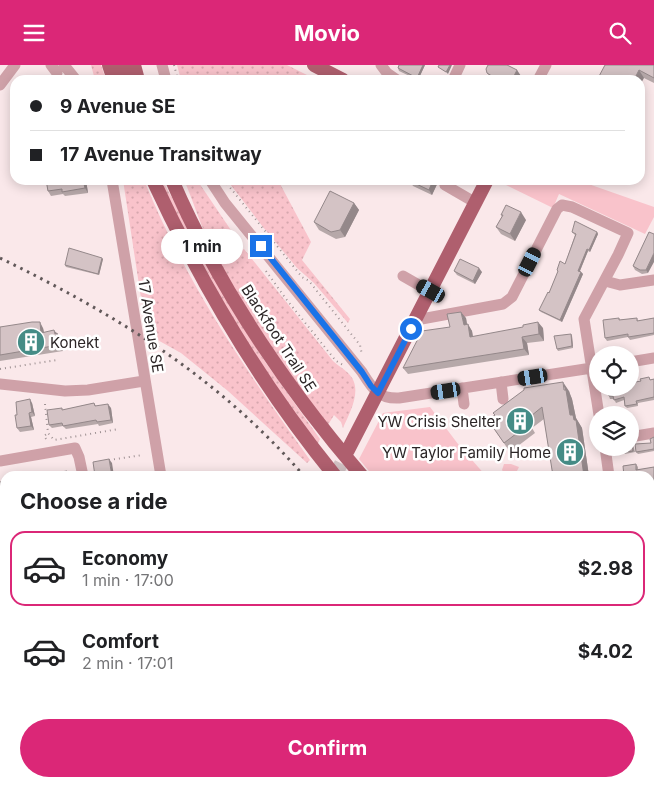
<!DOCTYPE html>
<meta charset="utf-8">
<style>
:root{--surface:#fff;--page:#f6f6f6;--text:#202124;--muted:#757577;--line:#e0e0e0;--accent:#db2777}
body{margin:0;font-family:Inter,sans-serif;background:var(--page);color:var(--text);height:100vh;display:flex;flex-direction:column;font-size:19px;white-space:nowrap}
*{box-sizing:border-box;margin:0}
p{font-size:16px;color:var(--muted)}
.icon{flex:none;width:28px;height:28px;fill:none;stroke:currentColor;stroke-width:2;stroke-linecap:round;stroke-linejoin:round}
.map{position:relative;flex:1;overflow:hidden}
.panel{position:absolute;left:0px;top:406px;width:655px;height:316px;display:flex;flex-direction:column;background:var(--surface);border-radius:15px 15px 0 0;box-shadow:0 2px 12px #0003}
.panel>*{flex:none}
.hud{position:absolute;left:10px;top:10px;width:635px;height:110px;border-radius:15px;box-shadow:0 2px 12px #0003;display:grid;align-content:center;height:110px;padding:0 20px;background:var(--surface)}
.controls{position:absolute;left:589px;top:281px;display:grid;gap:10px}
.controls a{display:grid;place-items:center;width:50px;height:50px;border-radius:50%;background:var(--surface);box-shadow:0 2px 12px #0003;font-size:25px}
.end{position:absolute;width:22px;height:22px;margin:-11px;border:6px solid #1a73e8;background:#fff;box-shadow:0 0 0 2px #fff}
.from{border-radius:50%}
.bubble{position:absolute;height:35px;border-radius:18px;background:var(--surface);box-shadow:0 2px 12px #0003;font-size:16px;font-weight:700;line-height:35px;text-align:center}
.car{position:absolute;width:15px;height:30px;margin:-15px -8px;border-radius:6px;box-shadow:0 0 4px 1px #0007;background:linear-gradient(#222 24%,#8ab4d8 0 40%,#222 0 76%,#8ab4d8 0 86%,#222 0)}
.hud b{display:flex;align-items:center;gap:18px;height:48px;font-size:19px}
.hud b+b{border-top:1px solid var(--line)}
.hud i{width:12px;height:12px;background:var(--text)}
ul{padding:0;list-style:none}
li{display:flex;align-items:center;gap:15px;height:75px;margin:0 10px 8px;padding:0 10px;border:2px solid transparent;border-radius:15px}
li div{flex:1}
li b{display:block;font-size:19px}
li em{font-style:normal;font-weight:700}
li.current{border-color:var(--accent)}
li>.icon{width:45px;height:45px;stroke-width:1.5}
h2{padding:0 20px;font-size:22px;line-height:60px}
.action{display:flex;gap:10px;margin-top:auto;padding:10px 20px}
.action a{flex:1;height:58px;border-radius:30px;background:var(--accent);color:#fff;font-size:20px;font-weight:700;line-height:58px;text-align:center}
header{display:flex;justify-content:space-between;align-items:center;height:65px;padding:0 20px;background:var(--accent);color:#fff;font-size:22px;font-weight:700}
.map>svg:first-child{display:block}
.grass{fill:url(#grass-dots)}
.park{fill:#f9c3cb}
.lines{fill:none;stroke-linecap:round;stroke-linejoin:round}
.major-tunnel{stroke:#d1c1c3;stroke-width:14;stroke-dasharray:14 7;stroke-linecap:butt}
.path{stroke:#9e9193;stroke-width:2;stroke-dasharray:1 4;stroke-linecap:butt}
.minor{stroke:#cfa1a8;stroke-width:11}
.major{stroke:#af5f6e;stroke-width:14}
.rail{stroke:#615859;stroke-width:3;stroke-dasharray:2.5 5;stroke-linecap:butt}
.wall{fill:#b6a8a9}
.shaded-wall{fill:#94888a}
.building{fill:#d4c3c5;stroke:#94888a}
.route{stroke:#1a73e8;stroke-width:6}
.labels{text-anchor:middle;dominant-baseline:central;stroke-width:5;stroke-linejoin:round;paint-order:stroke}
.street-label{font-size:15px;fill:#2b2526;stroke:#fff}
.poi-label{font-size:15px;fill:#2b2526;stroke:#fff;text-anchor:end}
</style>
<header><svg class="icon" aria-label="menu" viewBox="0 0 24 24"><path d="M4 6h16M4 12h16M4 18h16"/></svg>Movio<svg class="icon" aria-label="search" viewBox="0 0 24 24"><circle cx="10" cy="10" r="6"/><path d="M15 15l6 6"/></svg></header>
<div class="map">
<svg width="654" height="722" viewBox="0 0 654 722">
<defs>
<pattern id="grass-dots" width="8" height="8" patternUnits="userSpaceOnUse" patternTransform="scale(1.25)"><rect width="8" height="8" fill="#f9c3cb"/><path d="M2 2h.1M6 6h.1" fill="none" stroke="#d6a7ae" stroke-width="1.8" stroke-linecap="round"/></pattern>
</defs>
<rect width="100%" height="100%" fill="#fae8ea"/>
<!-- grass -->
<path class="grass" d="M91,0H101L106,15H95Z
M177,0H287L317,15H181Z
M123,115H144C185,216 246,306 310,395L307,398L228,326L181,288L154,273L145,259Z
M184,115H197L241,180L240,182L242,185L244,184L333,296C338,301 343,303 348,308C364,323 350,347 343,363L341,357L334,350L328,360C284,302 241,241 208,175C199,156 193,135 184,115Z
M227,115H278L311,177L302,195L350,254L348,258L314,218L297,203L263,162Z
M165,120L234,248L266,298L320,374L317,380L255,295L161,122Z"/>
<!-- park -->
<path class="park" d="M503,115H577L654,142V152L645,169L559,129L553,143L502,118Z
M430,342L458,379L486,411H373L359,394L383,348Z
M504,399H511L519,402L517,406L518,409L521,411L526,409L527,411C518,411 507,414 502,405Z"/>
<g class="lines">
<!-- major-tunnel -->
<path class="major-tunnel" d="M335,411L348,385"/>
<!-- path -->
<path class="path" d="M174,0L178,15
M224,115L302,212L309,216L360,280L362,290
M266,206L286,234L336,296L343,300
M0,304L57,295
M45,339L48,368L54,375L119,364
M46,374L44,371L48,368
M109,395L143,390"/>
<!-- minor -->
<path class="minor" d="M51,0L57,8
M64,0L76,15
M162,0L166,15
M381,0L387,8L397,15
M453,15L460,0
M538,15L546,0
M0,20L15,0
M112,115L161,411
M210,115L225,138L362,307C372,323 378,334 399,333L598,302
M447,115L445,120L476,138
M403,211L431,227
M605,216L620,220L654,215
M416,255L503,239L512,232L557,144L562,140L572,142L628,168L618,190L584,254L599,350
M630,297L654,293
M501,317L503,334
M0,319L65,326L88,325L144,316
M462,323L464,339
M630,372L654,368
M605,382L609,411
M0,396L75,383L79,392L83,411
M650,447L654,446
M0,473H5
M0,549H5
M650,598H654
M0,625L5,624
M0,703L5,702
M458,718L459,722
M469,718L471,722
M513,718L515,722
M531,718L538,722
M629,718V722
M44,722L46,718
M122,722L124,718"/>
<!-- major -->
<path class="major" d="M109,0L114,15
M121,0L126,15
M134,0L138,15
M314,0L343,15
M153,115C202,221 261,320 335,411
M172,115C219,224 285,321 362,411
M348,385L487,115
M650,546L654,547
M650,563H654
M200,722L202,718"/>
<!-- rail -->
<path class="rail" d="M0,193C117,250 218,312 304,411
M486,718L488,722"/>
</g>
<!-- wall -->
<path class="wall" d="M399,0H425L418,15L399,6L398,3Z
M654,0V18L644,13L597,15Z
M509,1L521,11L519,15H493L487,8Z
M46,115H86L88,128L65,131L63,129L51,131L48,126Z
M439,115L432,130L413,121L410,116Z
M354,138L359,145L345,172L336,174L319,165L314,157Z
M501,150L526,155L515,176L501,169L496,162L502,151Z
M572,167H597L598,169L590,187L588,186L580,206L583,209L562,257L541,247L539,245L549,228L558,207L557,205L565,199L575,170Z
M649,167L648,208L642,209L635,205L633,201Z
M103,194L99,210L66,202L65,200Z
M454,206L482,207L475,219L457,210Z
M466,253L467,259L472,266L473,272L543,263L544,276L527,278L529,290L408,309L403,303L450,262Z
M619,253L620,255L637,253L638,256L654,253V270L630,275L628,272L607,276L605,273Z
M0,262L43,263L44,267L57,268L61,274L63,286L0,296Z
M571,269L572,271L573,283L558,286L557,284Z
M654,314V335L638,338V341L627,343L625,341L624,335L616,338L614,334H610L609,331L641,316Z
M569,326L570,329L572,334L576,353L582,363L589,411H553L544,354L532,363L535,368L510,387L488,355Z
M32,338L35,351L31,352L34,365L20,367L17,363V350Z
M94,338L96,341L111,343L113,358L99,361L98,359L66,364L63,361L52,363L49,360L63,345Z
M654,372V386L638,389L636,387L651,378Z
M633,379L635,387L625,389L623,387Z
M636,399L638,402V405L654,402V422H650V411L623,401Z
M5,414V441H4L5,466H0V417L3,416Z
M654,469V500H650V470Z
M5,500V527L0,528V501Z
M5,569V590L0,591V570Z
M0,603H5V617L0,618Z
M0,630L5,645H0Z
M5,658V680L0,681V659Z
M654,661V712L650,713V662Z"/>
<!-- shaded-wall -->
<path class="shaded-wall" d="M423,0H425L418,15L417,13Z
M450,0H452L448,9L446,7Z
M517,5L521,11L519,15H512Z
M639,5L644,13L640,20V15H634Z
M83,115H86L88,128L85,123Z
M433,115H439L432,130L429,125Z
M354,138L359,145L345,172L340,165Z
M521,147L526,155L515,176L510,169Z
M597,167L598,169L590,187L589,185Z
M587,184L588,186L579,208L578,206Z
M654,188V197L648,208L646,205Z
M102,193L103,194L99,210L98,209Z
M479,203L482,207L475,219L473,216Z
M581,207L583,209L562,257L560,255Z
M461,247L466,253L468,266L464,260Z
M40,257L43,263L45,273L41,268Z
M538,257L543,263L544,276L539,269Z
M468,259L472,266L474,279L470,272Z
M54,265L61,274L63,286L59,280Z
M571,269L572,271L573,283L572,281Z
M522,272L527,278L529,290L524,284Z
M563,317L569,326L570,329L572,334L576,353L582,363L589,411H584Z
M30,334L32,338L35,351L32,347Z
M108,339L111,343L113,358L111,355Z
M29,348L31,352L34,365L31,361Z
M109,394L112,398L114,411H112Z
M0,480H1L2,492L0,489Z
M447,718H450L451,722H448Z"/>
<!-- building -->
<path class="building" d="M399,0H423L417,13L398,3Z
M439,0H450L446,7L438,2Z
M488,0H507L517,5L512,15H498L487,8L486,4Z
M605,0H654V13L639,5L634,15H597Z
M46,115H83L85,123L62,127V124L48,126Z
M410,115H433L429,125L410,116Z
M330,126L354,138L340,165L331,167L314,157Z
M506,140L521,147L510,169L496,162L503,150H501Z
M575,156L597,167L589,185L587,184L578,206L581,207L560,255L539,245L548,227L549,228L558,206L557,205L560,196L565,199L576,169L572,167Z
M649,167L654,169V188L646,205H640L633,201Z
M69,183L102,193L98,209L65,200Z
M460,194L479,203L473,216L454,206Z
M461,247L464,260L468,259L470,272L523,262V260L538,257L539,269L522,272L524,284L403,303L422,266L450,262L447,249Z
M619,253V255L637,253V256L654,253V268L628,272V269L605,273L603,255Z
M32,257H40L41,268L54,265L55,269L57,268L59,280L0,290V262Z
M571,269L572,281L557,284L554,271Z
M649,312L650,315L654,314V332L636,336L637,339L625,341L624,332L614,335L613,331H609L607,322H630V318L641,316L640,314Z
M563,317L564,325H566L570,350H573L574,355H576L584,411H553L542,342L526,355L529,359L504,378L488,355L495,350L493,348L524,325V323Z
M30,334L32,347L29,348L31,361L17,363L15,350H17L16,337Z
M94,338L95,341L108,339L111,355L97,357L96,355L63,361L62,358L49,360L47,345L62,343V345Z
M620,347H624L625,350H620Z
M654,372V384L636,387L635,379L651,378L650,374Z
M630,377H632L633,386L623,387V382H630Z
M109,394L112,411H94H95L93,397Z
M636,399V405L654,402V418L650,419V411H624L623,401Z
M67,406V409L71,408L72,411H37Z
M211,409L213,411H198Z
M3,414H5V438H3L5,453V464L0,463V417L3,416Z
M654,469V497L650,498V470Z
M5,500V525L0,526V501Z
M5,569V588L0,589V570Z
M0,603H5V615H0Z
M5,629V645V642L0,643V630Z
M5,658V677L0,678V659Z
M654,661V706L650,707V662Z
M5,715V718H12L13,722H0V716Z
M71,718H113L111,722H69Z
M269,718H447L448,722H270Z"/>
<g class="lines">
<!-- route -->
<path class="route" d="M261,181L362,307L371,321L378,328L411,264"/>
</g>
<!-- icons -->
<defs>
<symbol id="building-disc" viewBox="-11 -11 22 22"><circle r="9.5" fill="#458c86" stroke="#fff"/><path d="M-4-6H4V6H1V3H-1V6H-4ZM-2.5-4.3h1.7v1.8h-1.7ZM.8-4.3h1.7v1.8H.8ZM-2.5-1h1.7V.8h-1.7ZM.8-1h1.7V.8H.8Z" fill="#fff"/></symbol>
</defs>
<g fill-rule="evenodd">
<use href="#building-disc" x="15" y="261" width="32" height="32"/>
<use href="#building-disc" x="504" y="340" width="32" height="32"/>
<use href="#building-disc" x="554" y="371" width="32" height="32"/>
</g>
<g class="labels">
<!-- street labels -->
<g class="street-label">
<text transform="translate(151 261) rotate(81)">17 Avenue SE</text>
<text transform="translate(279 273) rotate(57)">Blackfoot Trail SE</text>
</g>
<!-- poi labels -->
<g class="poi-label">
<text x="50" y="277" text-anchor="start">Konekt</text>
<text x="501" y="356">YW Crisis Shelter</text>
<text x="551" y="387">YW Taylor Family Home</text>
</g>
</g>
</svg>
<div class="controls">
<a><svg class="icon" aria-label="locate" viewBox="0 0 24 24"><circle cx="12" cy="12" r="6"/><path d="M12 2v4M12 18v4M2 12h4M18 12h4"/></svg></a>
<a><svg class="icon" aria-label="layers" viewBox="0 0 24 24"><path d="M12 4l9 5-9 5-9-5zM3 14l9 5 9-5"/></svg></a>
</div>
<i class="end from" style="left:411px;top:264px"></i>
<i class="end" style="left:261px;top:181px"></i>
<div class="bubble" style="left:161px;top:164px;width:82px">1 min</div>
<i class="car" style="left:530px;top:197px;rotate:27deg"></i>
<i class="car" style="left:431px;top:226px;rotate:299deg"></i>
<i class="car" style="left:533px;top:312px;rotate:261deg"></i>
<i class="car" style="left:446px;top:326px;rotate:261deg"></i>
<div class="hud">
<b><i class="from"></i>9 Avenue SE</b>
<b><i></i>17 Avenue Transitway</b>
</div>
<section class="panel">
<h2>Choose a ride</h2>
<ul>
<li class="current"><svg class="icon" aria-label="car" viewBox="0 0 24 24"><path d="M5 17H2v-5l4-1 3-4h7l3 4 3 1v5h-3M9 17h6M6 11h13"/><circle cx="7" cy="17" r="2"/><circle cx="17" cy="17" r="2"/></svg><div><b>Economy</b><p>1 min · 17:00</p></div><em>$2.98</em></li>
<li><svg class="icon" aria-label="car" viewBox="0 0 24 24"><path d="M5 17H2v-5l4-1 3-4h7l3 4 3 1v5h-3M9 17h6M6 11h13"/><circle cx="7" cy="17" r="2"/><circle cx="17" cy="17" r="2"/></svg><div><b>Comfort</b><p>2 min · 17:01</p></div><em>$4.02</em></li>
</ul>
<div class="action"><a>Confirm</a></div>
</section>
</div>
